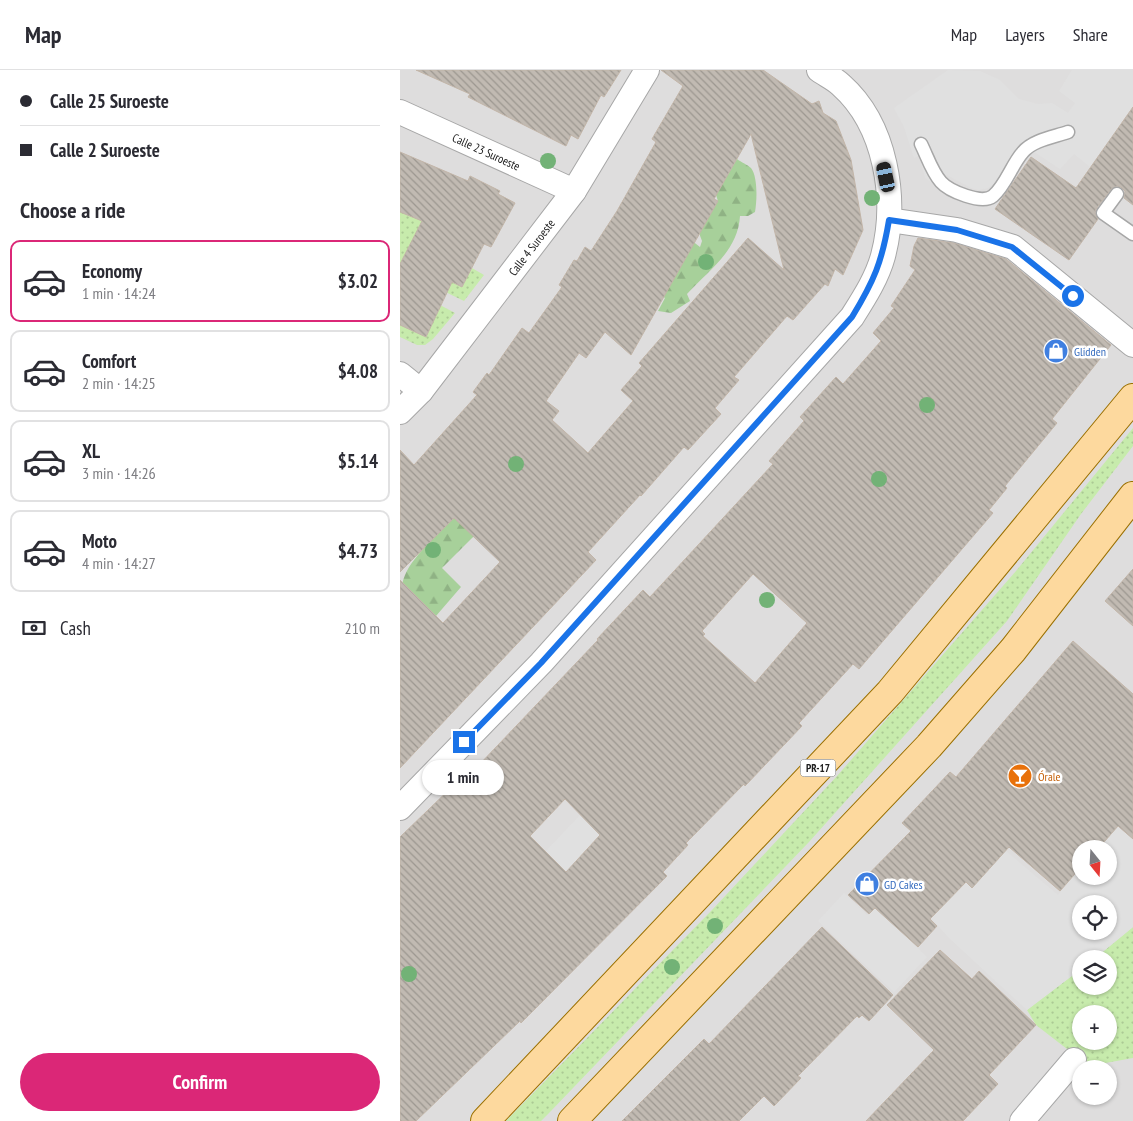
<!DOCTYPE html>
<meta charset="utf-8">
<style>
:root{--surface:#fff;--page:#f7f7f7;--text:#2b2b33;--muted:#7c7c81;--line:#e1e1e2;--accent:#db2777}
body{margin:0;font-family:"PT Sans Narrow",sans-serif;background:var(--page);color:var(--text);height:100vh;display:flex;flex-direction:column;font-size:19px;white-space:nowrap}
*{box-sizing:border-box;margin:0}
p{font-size:16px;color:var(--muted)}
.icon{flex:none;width:28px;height:28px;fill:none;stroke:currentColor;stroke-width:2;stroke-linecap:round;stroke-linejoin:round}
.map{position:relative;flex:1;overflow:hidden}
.details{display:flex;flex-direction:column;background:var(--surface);width:400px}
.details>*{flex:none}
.guide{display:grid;align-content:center;height:110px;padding:0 20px;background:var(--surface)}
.needle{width:32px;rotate:162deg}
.fabs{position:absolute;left:672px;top:770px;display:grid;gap:10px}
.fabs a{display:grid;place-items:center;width:45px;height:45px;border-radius:50%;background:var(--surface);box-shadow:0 1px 4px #0004;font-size:25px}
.end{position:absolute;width:22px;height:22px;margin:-11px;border:6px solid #1a73e8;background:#fff;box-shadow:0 0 0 2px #fff}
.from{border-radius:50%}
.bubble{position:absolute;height:35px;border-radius:18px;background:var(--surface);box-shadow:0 1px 4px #0004;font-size:16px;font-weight:700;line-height:35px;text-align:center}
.car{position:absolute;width:15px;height:30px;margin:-15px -8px;border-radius:6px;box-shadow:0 0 4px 1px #0007;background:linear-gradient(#222 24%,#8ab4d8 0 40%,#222 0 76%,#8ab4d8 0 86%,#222 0)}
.guide b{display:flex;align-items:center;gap:18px;height:48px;font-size:19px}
.guide b+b{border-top:1px solid var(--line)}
.guide i{width:12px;height:12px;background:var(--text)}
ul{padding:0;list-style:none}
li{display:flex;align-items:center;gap:15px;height:82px;margin:0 10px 8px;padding:0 10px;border:2px solid var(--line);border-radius:10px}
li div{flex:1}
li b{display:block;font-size:19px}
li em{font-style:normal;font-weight:700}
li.on{border-color:var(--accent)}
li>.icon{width:45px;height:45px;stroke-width:1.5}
h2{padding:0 20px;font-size:22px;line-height:60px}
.pay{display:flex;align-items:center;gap:12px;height:55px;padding:0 20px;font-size:19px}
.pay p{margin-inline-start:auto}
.action{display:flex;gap:10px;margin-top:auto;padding:10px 20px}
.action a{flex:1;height:58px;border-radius:30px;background:var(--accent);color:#fff;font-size:20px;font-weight:700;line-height:58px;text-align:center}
header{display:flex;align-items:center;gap:30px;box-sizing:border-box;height:70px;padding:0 25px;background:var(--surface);border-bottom:1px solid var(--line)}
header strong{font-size:24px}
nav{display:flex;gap:28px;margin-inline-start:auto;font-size:18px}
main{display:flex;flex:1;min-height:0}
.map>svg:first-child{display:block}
.residential{fill:#dedddd;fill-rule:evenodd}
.grass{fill:url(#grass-dots);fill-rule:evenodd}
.forest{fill:url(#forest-firs)}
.parking{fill:#e0e0e0;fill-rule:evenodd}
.building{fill:url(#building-back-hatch);stroke:#c2b5a8;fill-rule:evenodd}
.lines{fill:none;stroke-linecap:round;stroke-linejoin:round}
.service-casing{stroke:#a7a7a7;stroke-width:15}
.minor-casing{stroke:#a7a7a7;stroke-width:26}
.primary-casing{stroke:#9b7000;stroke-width:30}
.service{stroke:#fff;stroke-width:12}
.minor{stroke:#fff;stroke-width:24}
.primary{stroke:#fdd99e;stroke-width:28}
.tree{fill:#72b276}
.route{stroke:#1a73e8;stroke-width:6}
.labels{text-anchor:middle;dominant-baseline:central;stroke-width:5;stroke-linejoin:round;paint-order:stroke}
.shield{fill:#fff;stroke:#636363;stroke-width:1}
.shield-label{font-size:11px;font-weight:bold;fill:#202020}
.street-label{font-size:12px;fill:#202020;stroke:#fff}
.shop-label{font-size:12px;fill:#366cbe;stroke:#fff;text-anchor:start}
.food-label{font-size:12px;fill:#c56008;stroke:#fff;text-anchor:start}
</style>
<header>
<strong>Map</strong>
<nav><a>Map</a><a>Layers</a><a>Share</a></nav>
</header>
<main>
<section class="details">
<div class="guide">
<b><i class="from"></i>Calle 25 Suroeste</b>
<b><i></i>Calle 2 Suroeste</b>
</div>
<h2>Choose a ride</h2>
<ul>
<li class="on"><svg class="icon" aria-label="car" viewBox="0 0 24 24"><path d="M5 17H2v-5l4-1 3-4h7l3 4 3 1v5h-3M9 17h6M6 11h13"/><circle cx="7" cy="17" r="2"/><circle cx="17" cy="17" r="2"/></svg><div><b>Economy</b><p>1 min · 14:24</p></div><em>$3.02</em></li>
<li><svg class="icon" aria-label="car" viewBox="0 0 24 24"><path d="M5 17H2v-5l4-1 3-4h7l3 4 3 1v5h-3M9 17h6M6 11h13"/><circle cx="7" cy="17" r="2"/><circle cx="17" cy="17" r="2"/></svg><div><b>Comfort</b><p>2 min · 14:25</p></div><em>$4.08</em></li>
<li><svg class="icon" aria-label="car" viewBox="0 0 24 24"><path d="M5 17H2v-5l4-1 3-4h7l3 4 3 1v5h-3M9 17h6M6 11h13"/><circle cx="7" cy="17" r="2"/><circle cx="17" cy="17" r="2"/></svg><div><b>XL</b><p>3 min · 14:26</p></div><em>$5.14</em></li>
<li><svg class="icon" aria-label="car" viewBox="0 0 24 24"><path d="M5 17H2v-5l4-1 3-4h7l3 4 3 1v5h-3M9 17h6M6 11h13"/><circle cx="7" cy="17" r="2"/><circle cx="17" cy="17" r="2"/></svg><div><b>Moto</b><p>4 min · 14:27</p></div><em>$4.73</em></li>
</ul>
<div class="pay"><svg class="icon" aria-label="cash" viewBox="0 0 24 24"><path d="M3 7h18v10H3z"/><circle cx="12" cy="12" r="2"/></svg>Cash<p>210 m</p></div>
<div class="action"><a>Confirm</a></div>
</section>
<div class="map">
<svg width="733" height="1051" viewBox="0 0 733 1051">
<defs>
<pattern id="grass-dots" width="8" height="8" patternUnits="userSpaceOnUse" patternTransform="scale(1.25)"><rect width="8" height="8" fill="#c7ebac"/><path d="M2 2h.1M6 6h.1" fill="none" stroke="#abc994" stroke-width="1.8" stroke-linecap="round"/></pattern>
<pattern id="forest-firs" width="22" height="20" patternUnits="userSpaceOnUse" patternTransform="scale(1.25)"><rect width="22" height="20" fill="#a7d09a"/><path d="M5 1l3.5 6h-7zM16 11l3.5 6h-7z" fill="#8fb284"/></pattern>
<pattern id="building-back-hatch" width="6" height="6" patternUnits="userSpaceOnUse" patternTransform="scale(1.25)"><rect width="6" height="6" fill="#c1bab2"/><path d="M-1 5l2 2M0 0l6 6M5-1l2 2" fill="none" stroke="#9c9790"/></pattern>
</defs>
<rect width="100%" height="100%" fill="#f0ede6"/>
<!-- residential -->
<path class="residential" d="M0,0H733V1051H0ZM681,779H709V806H681ZM681,834H709V861H681ZM681,889H709V916H681ZM681,944H709V971H681ZM681,999H709V1026H681Z"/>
<!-- grass -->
<path class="grass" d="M0,142L36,149L4,187L62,217L72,198L84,205L64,231L0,200Z
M40,235L55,243L33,269L25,275H17L0,267V255L26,267Z
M733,358V376L681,444L607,551L409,772L150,1042L141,1051H106L312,840L437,706L616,501Z
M733,857V988L689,996L636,955L627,940L681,899V916H709V889H694ZM681,944H709V971H681Z"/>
<!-- forest -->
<path class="forest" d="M337,89C341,92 348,95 351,98C358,107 357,131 355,142L348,146H340C338,181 309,200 287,224L290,231L271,243L258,241L265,228L226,203L287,167L300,177L302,171L299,163L318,131L316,125Z
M50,432L96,444L42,498L61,517L36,546L21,531L0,552C0,513 0,503 28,474L18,463Z"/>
<!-- parking -->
<path class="parking" d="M548,0L580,1L600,10L619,29L638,34L652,33L668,43L675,33L659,21L672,0H733V36L690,97L674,84L660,99L622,74L596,112L588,118L579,120L571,118L547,105L537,116L525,108L519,86L514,88L504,57L494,38Z
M181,744L203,758L198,763L200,765L183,784L237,836L208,866L155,814L145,782Z
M718,756L733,769V857L694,889H681V899L627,940L549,868L531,848L541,838L532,829L537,786L572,818L606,781L658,825L681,797V806H709V779H698ZM681,834H709V861H681Z
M444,823L467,845L475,838L527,887L494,922L418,851Z"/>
<!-- building -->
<path class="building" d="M16,0H221L204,27L201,25L178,69L171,65L166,76L68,27L70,24Z
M261,0H363L412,34L419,31L423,43L436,51L451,90L463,160L443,205L435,199L428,216L425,214L393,250L387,246L334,307L339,310L315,338L321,344L288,380L284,377L241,426L240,425L188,482L196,490L0,698V510L43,553L100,492L54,448L0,502V380L14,395L77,325L73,322L87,303L89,305L122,258L129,263L162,217L159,215L174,190L177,191L185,177L191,181L217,141L256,72L252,69L283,16ZM351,64L384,200L348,168L239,293L242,296L221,320L233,331L188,383L152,350L159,341L146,331L179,283L186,288L205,262L231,285L318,131L314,129Z
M733,37V135L724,128L725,121L721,117L717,116L711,119L696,139L695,143L698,149L669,190L595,139L631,87L676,118Z
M0,82L68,111L70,106L100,121L98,124L115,133L91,177L84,174L62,217L52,212L26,267L0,255V194L22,151L0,142Z
M518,168L554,173L606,189L711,275L652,349L657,353L605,416L607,418L589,440L593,443L459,599L453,594L399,653L402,656L345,716L344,714L286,773L288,775L263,802L267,806L121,953L120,951L16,1051H0V767L55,714L58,717L198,570L197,569L243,520L250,527L373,394L369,391L404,351L400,347L436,307L443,314L481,271L473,263L494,238L491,236L515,200L510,196L514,176ZM353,504L407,553L355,613L303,566L305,564L302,561ZM165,729L200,765L166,802L130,766Z
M733,499V556L705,531Z
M673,571L733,624V769L718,756L698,779H681V797L660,821L609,777L572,818L566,812L530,849L537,856L518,877L475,838L469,844L448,825L511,761L502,753L550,702L556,707Z
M422,857L493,925L469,951L462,945L459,948L457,946L398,1006L401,1008L374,1036L364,1026L339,1051H222L304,969L309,974Z
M540,880L572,909L579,901L636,955L589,1005L598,1014L563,1051H466L534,980L487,935Z"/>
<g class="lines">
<defs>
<path id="service" d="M521,74C527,86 532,102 541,112C549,121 582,135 593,126C606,115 612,94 623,82C633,70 654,67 668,62
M717,124L703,143L733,164"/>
<g id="minor">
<path id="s1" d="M0,42L174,121"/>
<path d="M489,150L557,160L613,177L733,275"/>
<path d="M0,304L21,321"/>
<path id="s2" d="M0,342L21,321L174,121L247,0"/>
<path d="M0,738L141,593L452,247C464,228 477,208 483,186C498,129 486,55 441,15C435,9 426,5 419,0"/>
<path d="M622,1051L674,990"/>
</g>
<path id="primary" d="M85,1051L490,622L733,328
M172,1051L529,676L613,580L733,426"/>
</defs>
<!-- service casing -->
<use href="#service" class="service-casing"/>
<!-- minor casing -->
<use href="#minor" class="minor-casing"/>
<!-- primary casing -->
<use href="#primary" class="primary-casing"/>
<!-- service -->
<use href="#service" class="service"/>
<!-- minor -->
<use href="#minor" class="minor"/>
<!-- primary -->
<use href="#primary" class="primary"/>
</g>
<!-- trees -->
<g class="tree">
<circle cx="148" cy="91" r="8"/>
<circle cx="472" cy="128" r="8"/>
<circle cx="306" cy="192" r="8"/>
<circle cx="527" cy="335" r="8"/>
<circle cx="116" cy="394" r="8"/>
<circle cx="479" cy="409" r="8"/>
<circle cx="33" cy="480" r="8"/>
<circle cx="367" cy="530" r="8"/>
<circle cx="315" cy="856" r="8"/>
<circle cx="272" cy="897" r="8"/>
<circle cx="9" cy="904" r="8"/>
</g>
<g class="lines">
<!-- route -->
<path class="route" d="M64,672L141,593L452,247C474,211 482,192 489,150L557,160L612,177L673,226"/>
</g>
<!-- icons -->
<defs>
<symbol id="shop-disc" viewBox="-11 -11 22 22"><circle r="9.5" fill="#3f7fe0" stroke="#fff"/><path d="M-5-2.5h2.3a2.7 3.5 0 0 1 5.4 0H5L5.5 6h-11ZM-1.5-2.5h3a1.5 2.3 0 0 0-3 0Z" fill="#fff"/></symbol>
<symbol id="bar-disc" viewBox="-11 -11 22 22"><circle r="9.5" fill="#e8710a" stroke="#fff"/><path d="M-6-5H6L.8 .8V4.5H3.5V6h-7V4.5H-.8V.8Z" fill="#fff"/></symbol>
</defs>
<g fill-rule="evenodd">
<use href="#shop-disc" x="642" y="267" width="28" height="28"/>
<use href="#bar-disc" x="606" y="692" width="28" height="28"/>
<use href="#shop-disc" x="453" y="800" width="28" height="28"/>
</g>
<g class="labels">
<!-- shield labels -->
<rect class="shield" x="400.5" y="689.5" width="35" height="17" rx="4"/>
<g class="shield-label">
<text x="418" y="698">PR-17</text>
</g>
<!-- street labels -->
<g class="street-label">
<text stroke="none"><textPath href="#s1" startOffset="95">Calle 23 Suroeste</textPath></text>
<text stroke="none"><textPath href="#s2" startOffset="211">Calle 4 Suroeste</textPath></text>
</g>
<!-- shop labels -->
<g class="shop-label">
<text x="674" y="281">Glidden</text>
<text x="484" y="814">GD Cakes</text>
</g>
<!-- food labels -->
<g class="food-label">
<text x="638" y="706">Órale</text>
</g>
</g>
</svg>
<div class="fabs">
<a><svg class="needle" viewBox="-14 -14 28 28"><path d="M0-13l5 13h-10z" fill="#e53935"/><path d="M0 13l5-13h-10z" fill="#7c7c81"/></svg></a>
<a><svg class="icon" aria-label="locate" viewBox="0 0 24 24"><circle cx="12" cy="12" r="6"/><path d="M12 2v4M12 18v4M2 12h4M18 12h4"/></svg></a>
<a><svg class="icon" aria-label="layers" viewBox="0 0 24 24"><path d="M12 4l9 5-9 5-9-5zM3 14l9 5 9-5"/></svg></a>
<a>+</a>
<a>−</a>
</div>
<i class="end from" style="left:673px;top:226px"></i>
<i class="end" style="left:64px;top:672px"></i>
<div class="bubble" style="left:22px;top:690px;width:82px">1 min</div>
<i class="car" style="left:486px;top:107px;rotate:348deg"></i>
</div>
</main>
